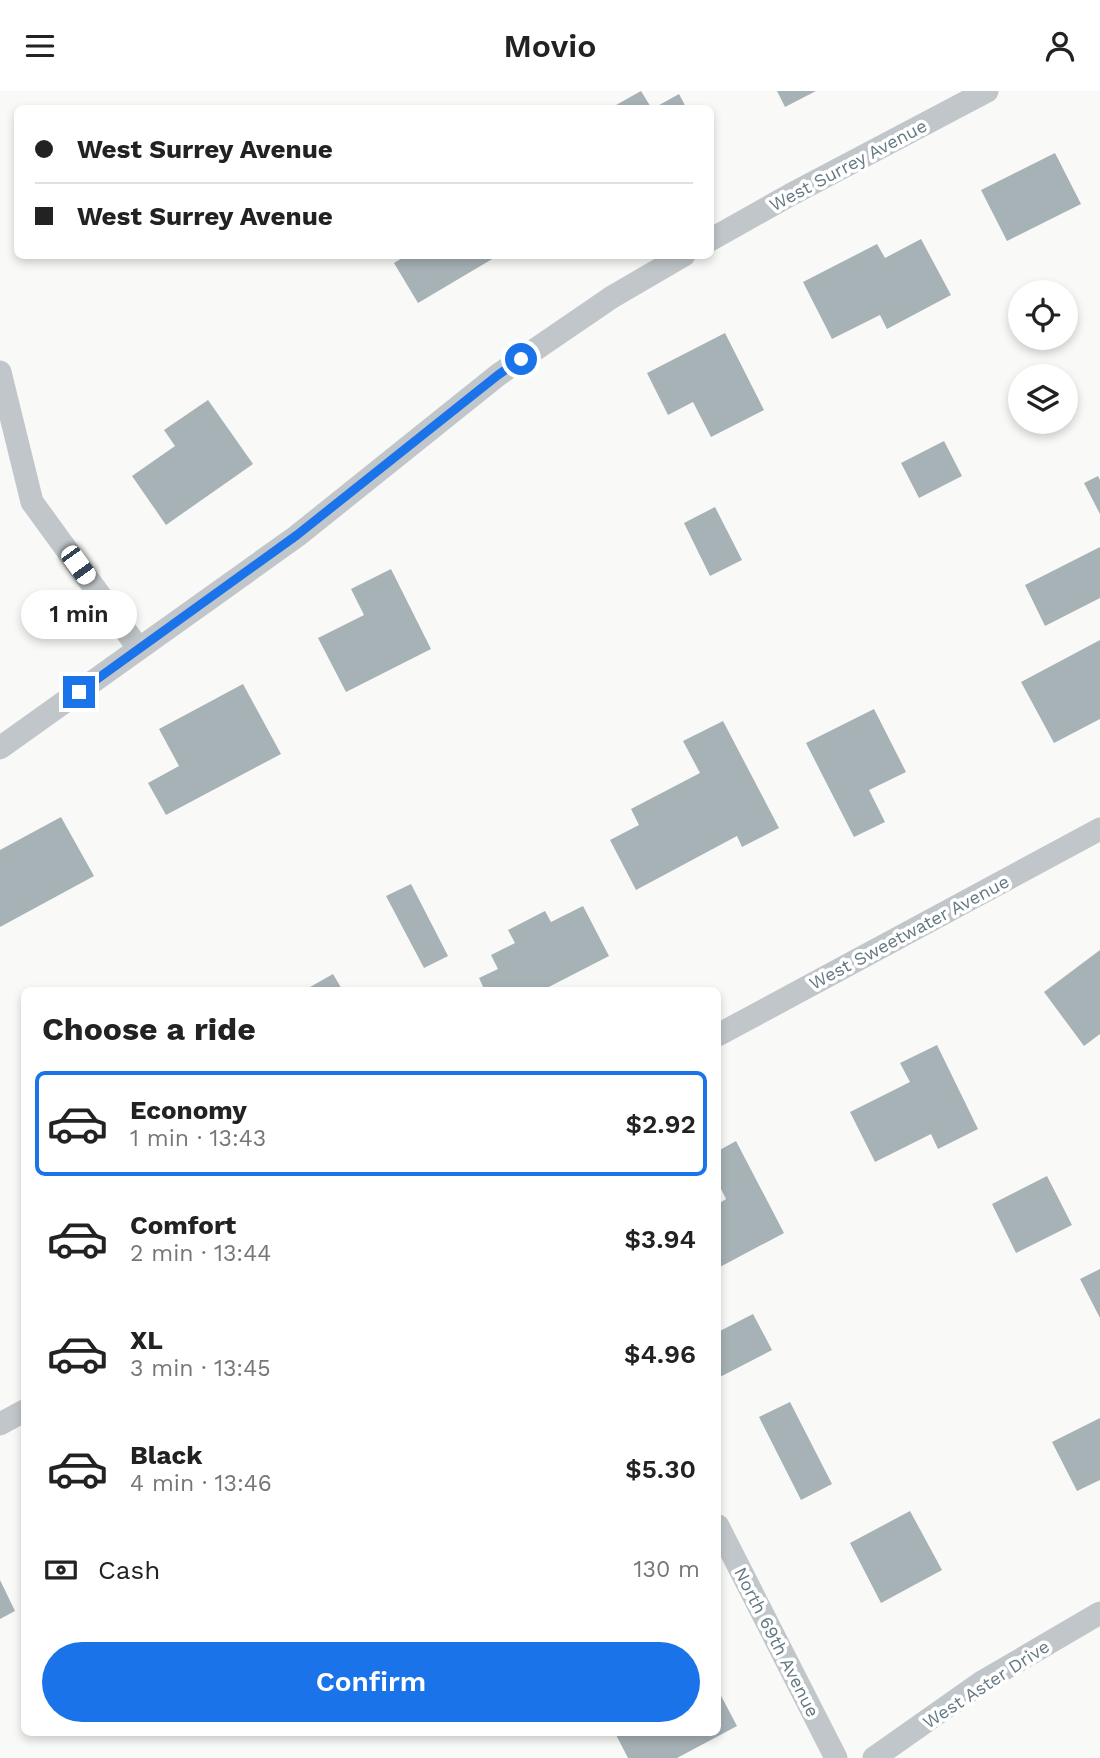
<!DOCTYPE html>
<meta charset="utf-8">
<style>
:root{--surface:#fff;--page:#f6f6f6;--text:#222;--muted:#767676;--line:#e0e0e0;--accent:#1a73e8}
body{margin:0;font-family:"Work Sans",sans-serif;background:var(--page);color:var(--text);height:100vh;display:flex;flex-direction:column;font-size:26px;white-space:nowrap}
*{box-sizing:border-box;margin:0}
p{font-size:23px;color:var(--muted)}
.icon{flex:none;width:38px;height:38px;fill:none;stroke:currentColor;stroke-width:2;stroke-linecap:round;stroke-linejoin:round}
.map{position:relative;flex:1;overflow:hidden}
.side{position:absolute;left:21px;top:896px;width:700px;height:749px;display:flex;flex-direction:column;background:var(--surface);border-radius:10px;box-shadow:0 4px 10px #0003}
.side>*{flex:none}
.guide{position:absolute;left:14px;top:14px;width:700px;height:154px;border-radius:10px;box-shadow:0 4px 10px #0003;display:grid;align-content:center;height:154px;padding:0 21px;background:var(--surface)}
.fabs{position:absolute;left:1008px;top:189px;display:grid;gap:14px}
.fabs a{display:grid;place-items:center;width:70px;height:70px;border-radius:50%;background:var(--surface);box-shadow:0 4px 10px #0003;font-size:35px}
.end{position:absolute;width:32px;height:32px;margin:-16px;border:9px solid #1a73e8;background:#fff;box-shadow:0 0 0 4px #fff}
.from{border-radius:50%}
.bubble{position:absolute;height:49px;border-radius:24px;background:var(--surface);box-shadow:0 4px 10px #0003;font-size:23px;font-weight:600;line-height:49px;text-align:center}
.car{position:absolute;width:21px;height:42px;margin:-21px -10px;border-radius:9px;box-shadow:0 0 5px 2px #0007;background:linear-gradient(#fff 24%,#345 0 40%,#fff 0 76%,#345 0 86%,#fff 0)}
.guide b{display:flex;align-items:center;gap:24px;height:66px;font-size:26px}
.guide b+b{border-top:2px solid var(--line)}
.guide i{width:18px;height:18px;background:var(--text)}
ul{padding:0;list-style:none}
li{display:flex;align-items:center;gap:21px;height:105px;margin:0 14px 10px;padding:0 7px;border:4px solid transparent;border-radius:10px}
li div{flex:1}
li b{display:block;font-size:26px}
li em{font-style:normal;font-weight:600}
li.selected{border-color:var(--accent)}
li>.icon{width:63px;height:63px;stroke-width:1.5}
h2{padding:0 21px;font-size:32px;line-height:84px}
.pay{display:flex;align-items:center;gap:18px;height:77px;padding:0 21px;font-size:26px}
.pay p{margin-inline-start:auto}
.button{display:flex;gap:14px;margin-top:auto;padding:14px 21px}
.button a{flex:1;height:80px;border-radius:42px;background:var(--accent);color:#fff;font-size:28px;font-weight:600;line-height:80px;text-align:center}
header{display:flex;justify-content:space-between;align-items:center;height:91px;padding:0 21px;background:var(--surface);font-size:32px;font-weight:600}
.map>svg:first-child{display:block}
.building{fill:#a7b2b6}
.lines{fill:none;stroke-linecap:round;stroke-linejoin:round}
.street{stroke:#c0c6c9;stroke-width:23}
.route{stroke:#1a73e8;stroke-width:9}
.labels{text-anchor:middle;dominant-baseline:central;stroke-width:7;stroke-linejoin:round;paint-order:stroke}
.street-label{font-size:18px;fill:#657982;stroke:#fff}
</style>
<header><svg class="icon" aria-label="menu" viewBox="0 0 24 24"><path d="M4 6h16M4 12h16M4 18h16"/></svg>Movio<svg class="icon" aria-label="person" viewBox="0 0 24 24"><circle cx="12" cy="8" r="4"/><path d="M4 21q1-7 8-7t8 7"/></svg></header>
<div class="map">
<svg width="1100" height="1667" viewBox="0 0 1100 1667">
<rect width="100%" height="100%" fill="#f9f9f7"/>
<!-- building -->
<path class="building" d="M641,0L652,18H609Z
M777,0H816L785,16Z
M679,3L687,18H652Z
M1055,62L1081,113L1007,150L981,99Z
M921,148L951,204L887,238L880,224L832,248L803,191L877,153L885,167Z
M407,164H499L418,212L394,172Z
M725,242L764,319L711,346L693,311L668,324L647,282Z
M208,309L253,373L166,434L132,385L175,355L164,339Z
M944,350L962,385L919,407L901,372Z
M1098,385L1100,389V423L1084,392Z
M715,416L742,469L710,485L684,432Z
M1100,456V507L1045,535L1025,494Z
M391,478L431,558L346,601L318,547L364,524L351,498Z
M1100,549V628L1054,652L1021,591Z
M243,593L281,663L166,724L148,692L179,675L159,638Z
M874,618L906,681L869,699L885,731L854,746L806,652Z
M723,630L779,737L742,756L737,745L636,799L610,749L639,734L631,718L700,682L683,650Z
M61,726L94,785L0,836V759Z
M411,793L448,865L424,877L386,805Z
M583,815L609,865L541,900H485L479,887L498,878L491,864L515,852L508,839L545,820L551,831Z
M1100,859V943L1084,955L1044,901Z
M333,883L343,900H303Z
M937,954L978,1038L938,1058L931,1043L875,1071L850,1021L910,991L900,972Z
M736,1050L784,1142L718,1177V1113L726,1108L718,1092V1060Z
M1047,1085L1072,1134L1016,1162L992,1113Z
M1100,1178V1227L1080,1188Z
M753,1223L772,1259L718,1287V1241Z
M790,1311L832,1393L801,1409L759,1326Z
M1100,1327V1389L1077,1400L1052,1351Z
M910,1420L942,1479L881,1512L850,1452Z
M0,1489L15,1520L0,1528Z
M718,1599L737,1635L677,1667H628L615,1642H718Z"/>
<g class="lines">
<!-- street -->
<path class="street" d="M710,149L790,104L987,0
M0,281L32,411L139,558
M0,657L297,445L498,284L612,206L684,164
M718,944L1100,738
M0,1333L24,1320
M718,1435L836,1667
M874,1667L982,1591L1100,1522"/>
</g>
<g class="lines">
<!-- route -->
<path class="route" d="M79,601L297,444L498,284L521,268"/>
</g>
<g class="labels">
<!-- street labels -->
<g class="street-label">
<text transform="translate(848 74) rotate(-28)">West Surrey Avenue</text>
<text transform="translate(909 841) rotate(-28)">West Sweetwater Avenue</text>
<text transform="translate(777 1551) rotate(63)">North 69th Avenue</text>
<text transform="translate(986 1593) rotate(-33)">West Aster Drive</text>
</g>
</g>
</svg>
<div class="fabs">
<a><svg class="icon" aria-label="locate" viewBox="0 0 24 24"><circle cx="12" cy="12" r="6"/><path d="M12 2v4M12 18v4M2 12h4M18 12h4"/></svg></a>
<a><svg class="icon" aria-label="layers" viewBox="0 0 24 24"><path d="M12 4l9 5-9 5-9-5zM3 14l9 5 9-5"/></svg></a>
</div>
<i class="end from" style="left:521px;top:268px"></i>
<i class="end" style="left:79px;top:601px"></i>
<div class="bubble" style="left:21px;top:499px;width:116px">1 min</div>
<i class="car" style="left:78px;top:474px;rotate:144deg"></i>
<div class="guide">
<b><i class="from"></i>West Surrey Avenue</b>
<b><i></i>West Surrey Avenue</b>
</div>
<section class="side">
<h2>Choose a ride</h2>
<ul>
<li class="selected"><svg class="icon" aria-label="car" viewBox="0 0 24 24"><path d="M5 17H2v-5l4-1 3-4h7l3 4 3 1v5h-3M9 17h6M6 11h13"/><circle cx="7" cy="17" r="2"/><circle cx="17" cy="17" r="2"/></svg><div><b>Economy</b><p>1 min · 13:43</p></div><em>$2.92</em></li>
<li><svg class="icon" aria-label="car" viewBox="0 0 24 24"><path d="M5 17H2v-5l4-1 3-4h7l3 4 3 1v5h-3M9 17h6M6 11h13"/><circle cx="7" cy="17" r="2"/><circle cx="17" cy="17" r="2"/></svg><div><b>Comfort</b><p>2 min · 13:44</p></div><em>$3.94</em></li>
<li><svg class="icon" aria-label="car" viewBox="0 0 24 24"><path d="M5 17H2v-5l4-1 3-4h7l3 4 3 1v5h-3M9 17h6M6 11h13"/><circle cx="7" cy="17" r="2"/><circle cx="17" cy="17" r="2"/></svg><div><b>XL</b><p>3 min · 13:45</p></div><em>$4.96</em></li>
<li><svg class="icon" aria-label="car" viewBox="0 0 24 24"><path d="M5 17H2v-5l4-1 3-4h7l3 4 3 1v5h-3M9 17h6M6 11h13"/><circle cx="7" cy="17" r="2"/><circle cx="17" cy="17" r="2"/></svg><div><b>Black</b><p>4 min · 13:46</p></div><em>$5.30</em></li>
</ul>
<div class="pay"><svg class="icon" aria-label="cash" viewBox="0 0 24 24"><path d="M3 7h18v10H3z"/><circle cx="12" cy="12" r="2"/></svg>Cash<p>130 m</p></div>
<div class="button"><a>Confirm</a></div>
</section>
</div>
